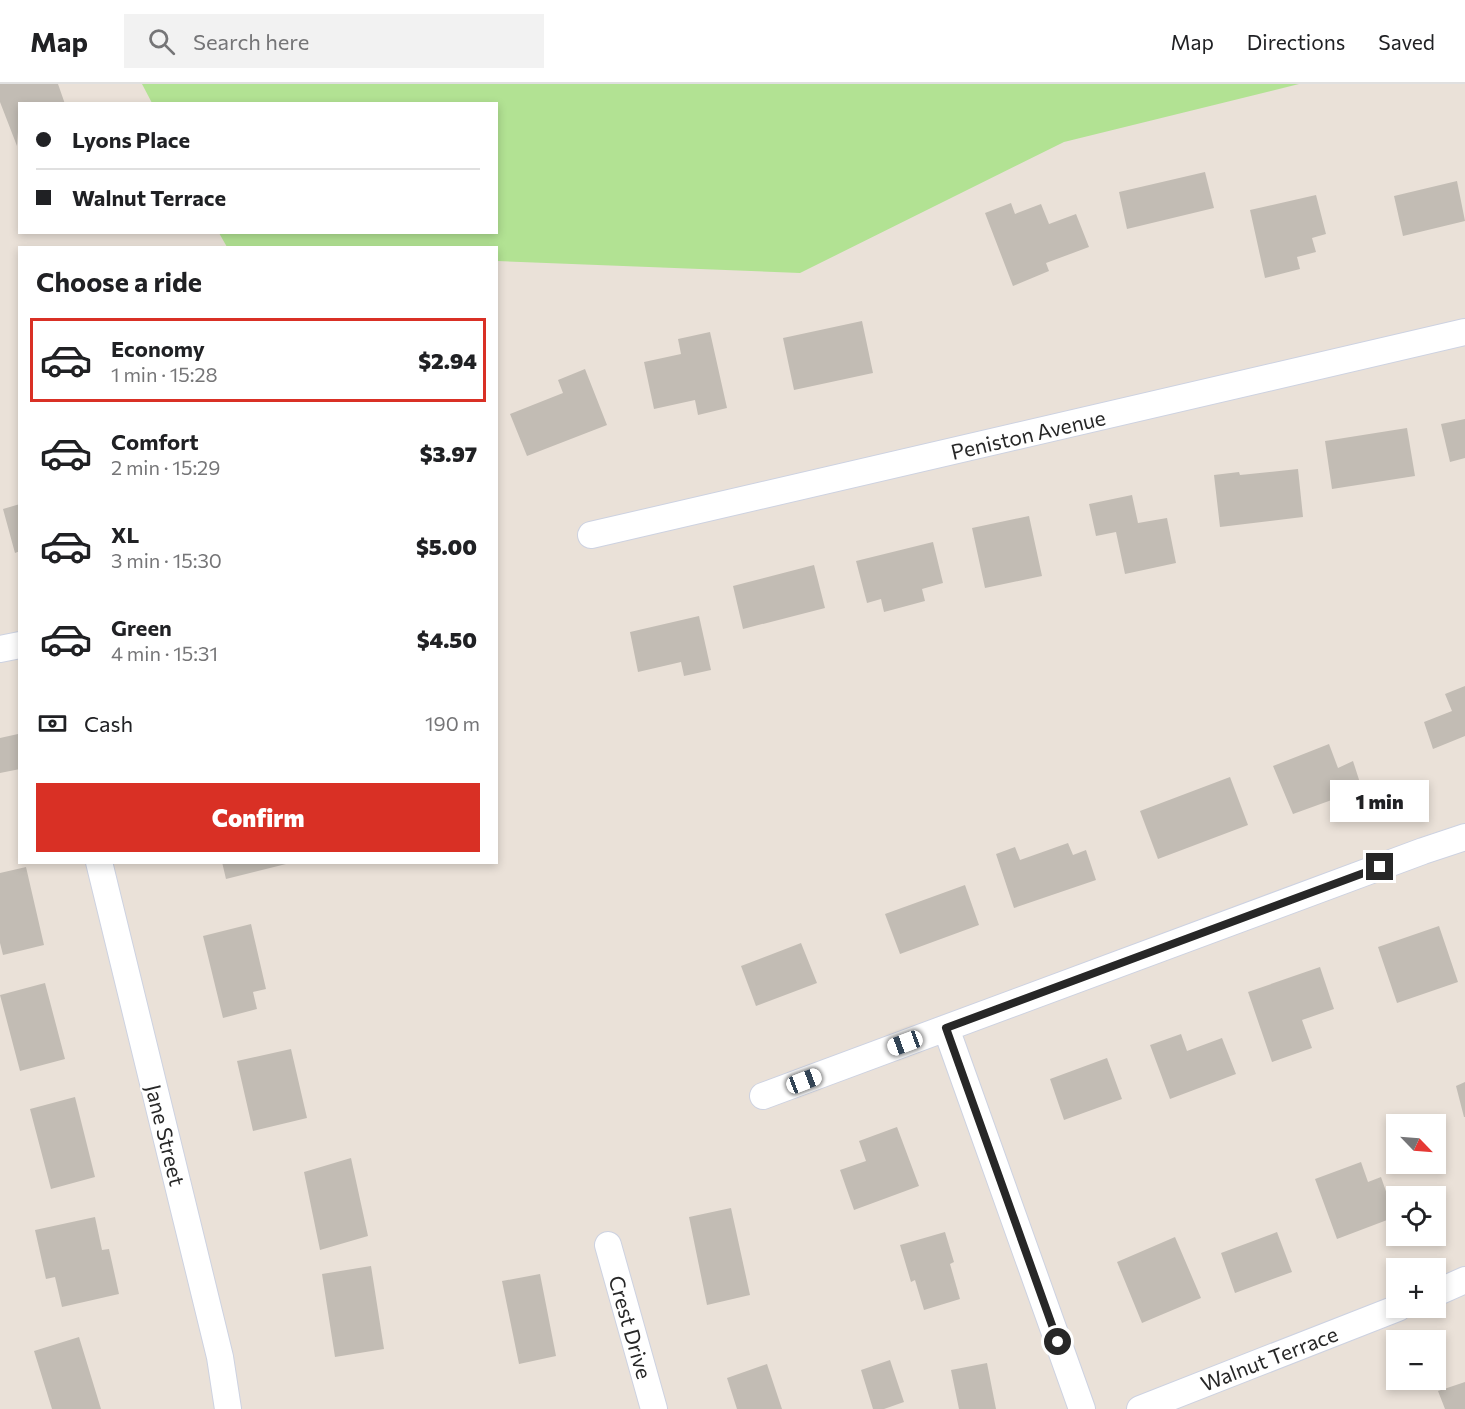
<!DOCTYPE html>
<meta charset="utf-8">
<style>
:root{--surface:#fff;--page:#f2f2f2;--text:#202124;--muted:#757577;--line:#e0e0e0;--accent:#d93025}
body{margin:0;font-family:Commissioner,sans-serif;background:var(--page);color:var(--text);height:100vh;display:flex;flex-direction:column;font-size:22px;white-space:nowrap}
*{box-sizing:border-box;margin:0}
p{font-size:20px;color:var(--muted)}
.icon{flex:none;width:33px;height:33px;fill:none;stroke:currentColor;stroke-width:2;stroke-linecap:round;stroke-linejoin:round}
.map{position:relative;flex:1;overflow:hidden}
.panel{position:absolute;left:18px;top:162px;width:480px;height:618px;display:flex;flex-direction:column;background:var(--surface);border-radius:0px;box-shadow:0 3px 9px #0003}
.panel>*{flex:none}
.banner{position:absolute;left:18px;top:18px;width:480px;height:132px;border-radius:0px;box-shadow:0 3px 9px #0003;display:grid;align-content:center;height:132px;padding:0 18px;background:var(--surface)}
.needle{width:39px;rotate:115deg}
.tools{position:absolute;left:1386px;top:1030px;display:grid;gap:12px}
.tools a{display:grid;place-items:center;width:60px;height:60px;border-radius:0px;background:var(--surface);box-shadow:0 3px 9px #0003;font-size:30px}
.end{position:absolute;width:27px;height:27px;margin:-14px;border:8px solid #272727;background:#fff;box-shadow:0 0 0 3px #fff}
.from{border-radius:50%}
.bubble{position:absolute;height:42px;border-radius:0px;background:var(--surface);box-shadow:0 3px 9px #0003;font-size:20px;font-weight:800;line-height:42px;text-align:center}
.car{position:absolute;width:18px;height:36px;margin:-18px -9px;border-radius:8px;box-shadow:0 0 4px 2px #0007;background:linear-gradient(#fff 24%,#345 0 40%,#fff 0 76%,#345 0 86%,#fff 0)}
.banner b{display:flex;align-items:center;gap:21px;height:57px;font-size:22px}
.banner b+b{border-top:2px solid var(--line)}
.banner i{width:15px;height:15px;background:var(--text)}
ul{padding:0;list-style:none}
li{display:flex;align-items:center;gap:18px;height:84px;margin:0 12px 9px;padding:0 6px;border:3px solid transparent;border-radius:0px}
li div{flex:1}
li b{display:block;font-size:22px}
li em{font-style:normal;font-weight:800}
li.selected{border-color:var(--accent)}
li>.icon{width:54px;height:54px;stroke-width:1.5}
h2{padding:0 18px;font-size:27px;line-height:72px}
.pay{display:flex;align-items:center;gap:15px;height:66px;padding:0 18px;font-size:22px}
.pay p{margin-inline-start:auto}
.primary-button{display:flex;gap:12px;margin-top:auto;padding:12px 18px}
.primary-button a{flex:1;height:69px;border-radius:0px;background:var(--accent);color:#fff;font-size:24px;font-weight:800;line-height:69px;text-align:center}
header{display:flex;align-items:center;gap:36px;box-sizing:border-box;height:84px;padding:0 30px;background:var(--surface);border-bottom:2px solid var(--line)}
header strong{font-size:28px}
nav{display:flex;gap:33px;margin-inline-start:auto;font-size:21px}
.search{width:420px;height:54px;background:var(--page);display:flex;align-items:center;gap:15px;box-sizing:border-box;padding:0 21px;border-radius:0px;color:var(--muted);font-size:22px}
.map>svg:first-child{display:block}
.green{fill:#b2e293}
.building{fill:#c2bcb4}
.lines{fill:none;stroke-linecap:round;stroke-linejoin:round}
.minor-casing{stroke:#cdd2e1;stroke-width:28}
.minor{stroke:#fff;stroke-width:26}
.route{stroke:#272727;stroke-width:8}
.labels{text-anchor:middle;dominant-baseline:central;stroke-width:4.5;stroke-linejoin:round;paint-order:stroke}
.street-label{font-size:21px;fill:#272727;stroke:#fff}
</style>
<header>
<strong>Map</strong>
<div class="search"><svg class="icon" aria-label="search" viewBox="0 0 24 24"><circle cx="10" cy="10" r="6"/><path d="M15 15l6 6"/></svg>Search here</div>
<nav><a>Map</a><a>Directions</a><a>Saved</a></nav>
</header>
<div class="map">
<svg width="1465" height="1325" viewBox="0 0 1465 1325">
<rect width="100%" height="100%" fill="#eae1d8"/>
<!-- green -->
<path class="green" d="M142,0H1299L1064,58L800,189L497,177L496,164L227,163L219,149L496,148V20L152,19Z"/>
<!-- building -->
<path class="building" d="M0,0H58L65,20H20L17,62L0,18Z
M1205,88L1214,124L1127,145L1119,108Z
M1457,97L1465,137L1403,152L1394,112Z
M1316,111L1326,150L1312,154L1316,168L1297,173L1300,185L1265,194L1250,126Z
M1011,119L1015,130L1041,120L1049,140L1076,130L1089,163L1046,179L1049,187L1013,202L985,129Z
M862,237L873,289L794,306L783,254Z
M710,248L727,324L698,331L695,316L654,325L644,278L681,270L678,255Z
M585,285L607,341L527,372L510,330L563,309L558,296Z
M1465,335V374L1450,378L1441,340Z
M1407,344L1415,392L1332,405L1325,357Z
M1298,385L1303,433L1220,443L1214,391L1239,388L1240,391Z
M1132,411L1138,439L1167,434L1176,479L1125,490L1116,448L1096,452L1089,420Z
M20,420V467L15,469L3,425Z
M1029,432L1042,492L985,504L972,444Z
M933,458L943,499L922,505L925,517L884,528L881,515L867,519L856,477Z
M814,481L825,524L743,545L733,502Z
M699,532L711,586L684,592L681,578L638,588L630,548Z
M1465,602V652L1433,665L1424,638L1452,627L1445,610Z
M18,650L20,685L0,689V654Z
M1329,660L1338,684L1353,677L1362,705L1293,730L1273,682Z
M1230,693L1248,741L1158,775L1140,727Z
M1068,759L1073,771L1086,766L1096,796L1014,824L996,770L1015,763L1020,776Z
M222,778H289L290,779L226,795Z
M26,783L44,861L3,871L0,859V789Z
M965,801L979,841L900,870L885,830Z
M251,840L266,905L253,908L257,925L223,934L203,852Z
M1439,842L1458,898L1397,919L1378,863Z
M801,859L817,899L756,922L741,882Z
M1320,883L1334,925L1302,936L1312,964L1272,978L1248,908Z
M45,899L65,975L20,987L0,911Z
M1181,950L1187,967L1222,954L1236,990L1170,1015L1150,961Z
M291,965L307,1034L253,1047L237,977Z
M1107,974L1122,1015L1064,1036L1050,995Z
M1465,998V1033H1464L1456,1002Z
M75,1013L95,1093L51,1105L30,1025Z
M897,1043L919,1102L854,1126L840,1086L866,1077L859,1057Z
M351,1074L368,1152L320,1166L304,1088Z
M1361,1078L1368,1098L1381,1093L1395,1133L1337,1155L1315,1095Z
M731,1124L750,1211L707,1221L689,1133Z
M95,1133L102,1166L109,1165L119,1210L62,1223L55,1193L46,1195L35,1146Z
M945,1148L954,1178L950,1180L960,1215L924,1226L915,1196L911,1198L900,1161Z
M1277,1148L1292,1188L1235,1209L1221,1169Z
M1175,1153L1201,1214L1142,1239L1117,1178Z
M371,1182L384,1265L335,1273L322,1190Z
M540,1190L556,1272L519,1280L502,1197Z
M79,1253L101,1325H52L34,1267Z
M890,1276L904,1318L884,1325H873L861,1286Z
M987,1279L996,1325H959L951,1286Z
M767,1280L782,1325H737L727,1294Z
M1465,1298V1325H1445L1438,1307Z"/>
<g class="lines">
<defs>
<path id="minor" d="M591,451L1465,248
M0,565L20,561
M99,778L220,1273L228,1325
M946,944L1082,1325
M763,1012L1423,767L1465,753
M608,1161L654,1325
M1436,1209L1465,1196
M1140,1325L1398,1224"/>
</defs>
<!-- minor casing -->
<use href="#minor" class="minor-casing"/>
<!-- minor -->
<use href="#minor" class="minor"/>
</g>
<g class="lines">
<!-- route -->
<path class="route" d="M1058,1258L946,944L1380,783"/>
</g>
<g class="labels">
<!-- street labels -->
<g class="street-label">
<text transform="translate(1028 350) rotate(-13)">Peniston Avenue</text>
<text transform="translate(166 1051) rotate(76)">Jane Street</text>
<text transform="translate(631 1243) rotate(74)">Crest Drive</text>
<text transform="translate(1269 1274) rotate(-21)">Walnut Terrace</text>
</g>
</g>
</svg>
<div class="tools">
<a><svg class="needle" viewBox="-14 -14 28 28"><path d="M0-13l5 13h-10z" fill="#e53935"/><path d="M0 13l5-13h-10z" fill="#757577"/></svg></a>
<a><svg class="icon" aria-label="locate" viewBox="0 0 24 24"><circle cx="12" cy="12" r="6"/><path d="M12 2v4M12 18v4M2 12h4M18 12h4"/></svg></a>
<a>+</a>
<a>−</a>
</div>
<i class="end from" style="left:1058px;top:1258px"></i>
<i class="end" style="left:1380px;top:783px"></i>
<div class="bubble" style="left:1330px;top:696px;width:99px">1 min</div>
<i class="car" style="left:905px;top:959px;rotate:250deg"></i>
<i class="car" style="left:804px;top:997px;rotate:69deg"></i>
<div class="banner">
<b><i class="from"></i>Lyons Place</b>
<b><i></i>Walnut Terrace</b>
</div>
<section class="panel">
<h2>Choose a ride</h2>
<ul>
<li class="selected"><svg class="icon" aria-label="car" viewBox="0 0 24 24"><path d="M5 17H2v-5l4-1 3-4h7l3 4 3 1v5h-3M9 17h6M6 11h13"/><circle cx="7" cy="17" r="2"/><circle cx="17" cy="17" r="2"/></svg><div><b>Economy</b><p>1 min · 15:28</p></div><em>$2.94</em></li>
<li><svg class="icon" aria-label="car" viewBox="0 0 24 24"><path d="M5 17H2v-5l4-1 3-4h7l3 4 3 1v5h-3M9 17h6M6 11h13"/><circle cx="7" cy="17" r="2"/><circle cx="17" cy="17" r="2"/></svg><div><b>Comfort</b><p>2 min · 15:29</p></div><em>$3.97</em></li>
<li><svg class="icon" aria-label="car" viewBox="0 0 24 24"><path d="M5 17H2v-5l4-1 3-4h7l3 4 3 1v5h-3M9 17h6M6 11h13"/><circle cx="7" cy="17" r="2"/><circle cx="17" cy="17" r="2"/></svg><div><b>XL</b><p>3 min · 15:30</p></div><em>$5.00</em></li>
<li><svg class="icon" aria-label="car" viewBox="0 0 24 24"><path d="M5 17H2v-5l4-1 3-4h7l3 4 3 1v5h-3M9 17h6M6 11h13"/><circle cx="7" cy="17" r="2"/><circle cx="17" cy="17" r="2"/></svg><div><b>Green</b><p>4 min · 15:31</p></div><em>$4.50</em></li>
</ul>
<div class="pay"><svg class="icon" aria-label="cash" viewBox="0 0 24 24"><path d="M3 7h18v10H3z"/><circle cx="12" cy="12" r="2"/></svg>Cash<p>190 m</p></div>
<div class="primary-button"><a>Confirm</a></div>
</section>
</div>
